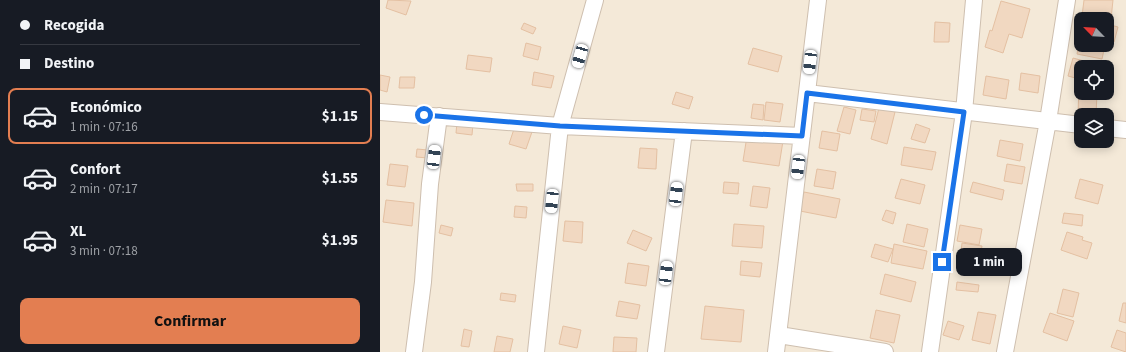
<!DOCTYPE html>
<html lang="es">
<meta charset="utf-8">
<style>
:root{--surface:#171b24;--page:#242831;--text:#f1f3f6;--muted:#9ea1a6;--line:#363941;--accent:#e37e51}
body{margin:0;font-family:"Source Sans 3",sans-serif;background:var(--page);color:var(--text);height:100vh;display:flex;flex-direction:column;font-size:15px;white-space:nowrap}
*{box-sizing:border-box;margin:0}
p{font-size:13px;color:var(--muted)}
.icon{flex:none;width:22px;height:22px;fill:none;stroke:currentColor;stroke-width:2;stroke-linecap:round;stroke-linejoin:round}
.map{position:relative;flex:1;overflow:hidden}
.details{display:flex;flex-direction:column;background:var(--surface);width:380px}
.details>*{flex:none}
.top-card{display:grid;align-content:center;height:88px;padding:0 20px;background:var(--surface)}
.needle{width:26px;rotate:295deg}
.controls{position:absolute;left:694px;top:12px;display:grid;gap:8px}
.controls a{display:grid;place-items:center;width:40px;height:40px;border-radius:8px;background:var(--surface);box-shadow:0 2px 10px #0003;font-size:20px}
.end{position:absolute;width:18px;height:18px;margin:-9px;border:5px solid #1a73e8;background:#fff;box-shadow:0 0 0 2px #fff}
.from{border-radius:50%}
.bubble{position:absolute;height:28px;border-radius:8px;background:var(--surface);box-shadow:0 2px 10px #0003;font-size:13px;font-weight:700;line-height:28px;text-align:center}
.car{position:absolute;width:12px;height:24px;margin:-12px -6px;border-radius:5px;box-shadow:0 0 3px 1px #0007;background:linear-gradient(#fff 24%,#345 0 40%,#fff 0 76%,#345 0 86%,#fff 0)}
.top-card b{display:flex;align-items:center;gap:14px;height:38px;font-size:15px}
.top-card b+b{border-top:1px solid var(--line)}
.top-card i{width:10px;height:10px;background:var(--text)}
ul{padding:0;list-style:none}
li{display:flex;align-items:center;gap:12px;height:56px;margin:0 8px 6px;padding:0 12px;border:2px solid transparent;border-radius:8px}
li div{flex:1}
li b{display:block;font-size:15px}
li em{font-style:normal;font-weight:700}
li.current{border-color:var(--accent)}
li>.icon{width:36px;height:36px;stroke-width:1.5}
.cta{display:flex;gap:8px;margin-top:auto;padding:8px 20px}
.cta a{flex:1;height:46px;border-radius:8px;background:var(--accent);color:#111;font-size:16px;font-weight:700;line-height:46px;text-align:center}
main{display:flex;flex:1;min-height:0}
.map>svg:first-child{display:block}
.residential{fill:#f4e9d8;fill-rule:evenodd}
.building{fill:#f1d8c1;stroke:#e4c0a2}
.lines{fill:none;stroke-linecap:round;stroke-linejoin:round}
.street-casing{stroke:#cebfaf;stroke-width:18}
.street{stroke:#fff;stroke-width:16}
.route{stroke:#1a73e8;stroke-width:5}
</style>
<main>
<section class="details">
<div class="top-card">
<b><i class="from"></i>Recogida</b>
<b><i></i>Destino</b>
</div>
<ul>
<li class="current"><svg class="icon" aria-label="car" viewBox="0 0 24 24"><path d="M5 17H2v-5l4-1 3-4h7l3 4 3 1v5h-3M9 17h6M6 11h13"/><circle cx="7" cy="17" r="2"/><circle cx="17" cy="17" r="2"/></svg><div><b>Económico</b><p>1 min · 07:16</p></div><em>$1.15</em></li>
<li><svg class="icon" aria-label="car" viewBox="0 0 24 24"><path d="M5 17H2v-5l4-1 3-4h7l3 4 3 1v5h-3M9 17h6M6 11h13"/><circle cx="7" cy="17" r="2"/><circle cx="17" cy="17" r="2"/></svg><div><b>Confort</b><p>2 min · 07:17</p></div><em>$1.55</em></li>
<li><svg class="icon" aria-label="car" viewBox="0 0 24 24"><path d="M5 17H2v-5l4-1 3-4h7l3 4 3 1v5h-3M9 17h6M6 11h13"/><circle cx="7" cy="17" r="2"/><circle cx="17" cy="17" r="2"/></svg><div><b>XL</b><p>3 min · 07:18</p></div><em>$1.95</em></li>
</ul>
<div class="cta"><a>Confirmar</a></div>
</section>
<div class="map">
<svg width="746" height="352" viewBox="0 0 746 352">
<rect width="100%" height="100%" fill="#fcf6e9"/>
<!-- residential -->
<path class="residential" d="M0,0H746V352H0ZM701,19H727V45H701ZM701,67H727V93H701ZM701,115H727V141H701Z"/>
<!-- building -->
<path class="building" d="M8,0L31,1L26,15L6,8Z
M704,0H733L731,19L702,16Z
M621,1L650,9L642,38L629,34L623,53L605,47L610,30L612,31Z
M555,22L570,23L569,42H554Z
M144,23L156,28L153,34L141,29Z
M727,24L738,27L734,42L727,41Z
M700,37L701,45H725L722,59L697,54Z
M146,43L161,47L158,60L143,56Z
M373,48L402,56L398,72L368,64Z
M88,55L112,58L110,72L86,69Z
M693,58L704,61L702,67H701L699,79L688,76Z
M154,72L174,76L171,88L152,85Z
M641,73L660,76L658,93L639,90Z
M0,75L10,77L7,92L0,90Z
M606,76L629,80L626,99L603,95Z
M20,77H35L34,88H19Z
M699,86H701V93H717L716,115H698Z
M296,92L313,97L309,109L292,104Z
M386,102L403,104L400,122L384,120Z
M373,104L384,105L383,120L371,118Z
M464,107L476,110L470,134L457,131Z
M499,108L515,112L507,144L491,139Z
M482,109L496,111L494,122L480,120Z
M77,122L93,124L92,135L76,133Z
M136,123L153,129L146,149L129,144Z
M536,124L550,129L545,143L531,139Z
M442,131L460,134L457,151L439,148Z
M367,136L403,141L399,166L363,161Z
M620,140L643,144L640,161L617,156Z
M524,147L556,152L552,170L521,165Z
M260,148L277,149L276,169L258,168Z
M37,149L48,150V158L36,157Z
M10,164L28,166L25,187L7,185Z
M627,164L645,167L642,184L624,181Z
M437,169L456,172L453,189L434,186Z
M521,179L545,185L540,204L515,198Z
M700,179L723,185L718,204L695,198Z
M344,182L359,183L358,194L343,193Z
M593,182L624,190L622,200L590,192Z
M136,184H153V191H137Z
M373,186L390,188L387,208L370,206Z
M424,192L460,199L456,218L420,211Z
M6,200L34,203L32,226L3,222Z
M135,206L147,207L146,218L134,217Z
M506,210L516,213L513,224L502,220Z
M684,213L703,215L702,226L682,223Z
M185,221L203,222L202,243L183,241Z
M354,224L384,226L382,248L352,246Z
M527,224L548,229L544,247L523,242Z
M61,225L73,228L71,236L59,233Z
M580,225L602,229L599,245L577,241Z
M253,230L272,238L266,251L247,243Z
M687,232L703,237L702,240L712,243L707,259L681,250Z
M582,243L602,246L599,263L580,261Z
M495,244L513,249L508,262L491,257Z
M514,244L547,251L543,269L511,263Z
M361,261L382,263L380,277L360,275Z
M248,263L269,266L266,286L245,283Z
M505,274L536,282L531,302L500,294Z
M577,282L599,285L598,292L576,290Z
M683,289L699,293L693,317L677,313Z
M121,293L136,295L135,302L120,300Z
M239,301L260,305L257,319L236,316Z
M743,303H746V323L739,321Z
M325,306L364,310L361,342L321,339Z
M496,310L520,315L514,343L490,338Z
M598,312L616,315L610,344L592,340Z
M670,313L694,321L687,341L663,332Z
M568,321L584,326L579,340L563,335Z
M183,326L201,330L197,348L179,344Z
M84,329L92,331L89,347L81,346Z
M737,330L746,333V352L731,347Z
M117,336L133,339L130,352H114Z
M234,337L257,338L256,352H233Z"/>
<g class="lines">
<defs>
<path id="street" d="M427,93L701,125
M0,112L180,126L422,136
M727,128L746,130
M399,335L505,352
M34,352L43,282L50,184L59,116
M156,352L180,126L215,0
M276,352L304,131
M396,352L438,0
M550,352L584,112L594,0
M625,352L668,121L687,0"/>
</defs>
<!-- street casing -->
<use href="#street" class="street-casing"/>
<!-- street -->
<use href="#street" class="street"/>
</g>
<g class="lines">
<!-- route -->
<path class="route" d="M44,115L180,126L422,136L427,93L584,112L562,262"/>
</g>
</svg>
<div class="controls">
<a><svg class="needle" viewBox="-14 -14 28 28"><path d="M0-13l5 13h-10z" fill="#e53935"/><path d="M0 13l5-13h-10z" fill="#9ea1a6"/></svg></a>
<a><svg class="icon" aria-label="locate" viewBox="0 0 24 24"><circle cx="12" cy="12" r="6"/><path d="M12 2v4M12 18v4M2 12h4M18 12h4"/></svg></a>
<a><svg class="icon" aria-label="layers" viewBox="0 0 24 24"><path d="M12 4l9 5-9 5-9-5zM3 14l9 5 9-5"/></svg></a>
</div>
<i class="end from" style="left:44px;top:115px"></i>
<i class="end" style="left:562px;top:262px"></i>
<div class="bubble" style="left:576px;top:248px;width:66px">1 min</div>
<i class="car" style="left:200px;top:56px;rotate:196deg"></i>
<i class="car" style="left:430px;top:62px;rotate:187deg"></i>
<i class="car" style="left:54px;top:157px;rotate:7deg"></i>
<i class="car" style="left:418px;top:167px;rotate:187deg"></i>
<i class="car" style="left:296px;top:194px;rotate:7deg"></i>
<i class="car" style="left:172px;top:201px;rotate:186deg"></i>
<i class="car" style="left:286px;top:273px;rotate:7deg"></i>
</div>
</main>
